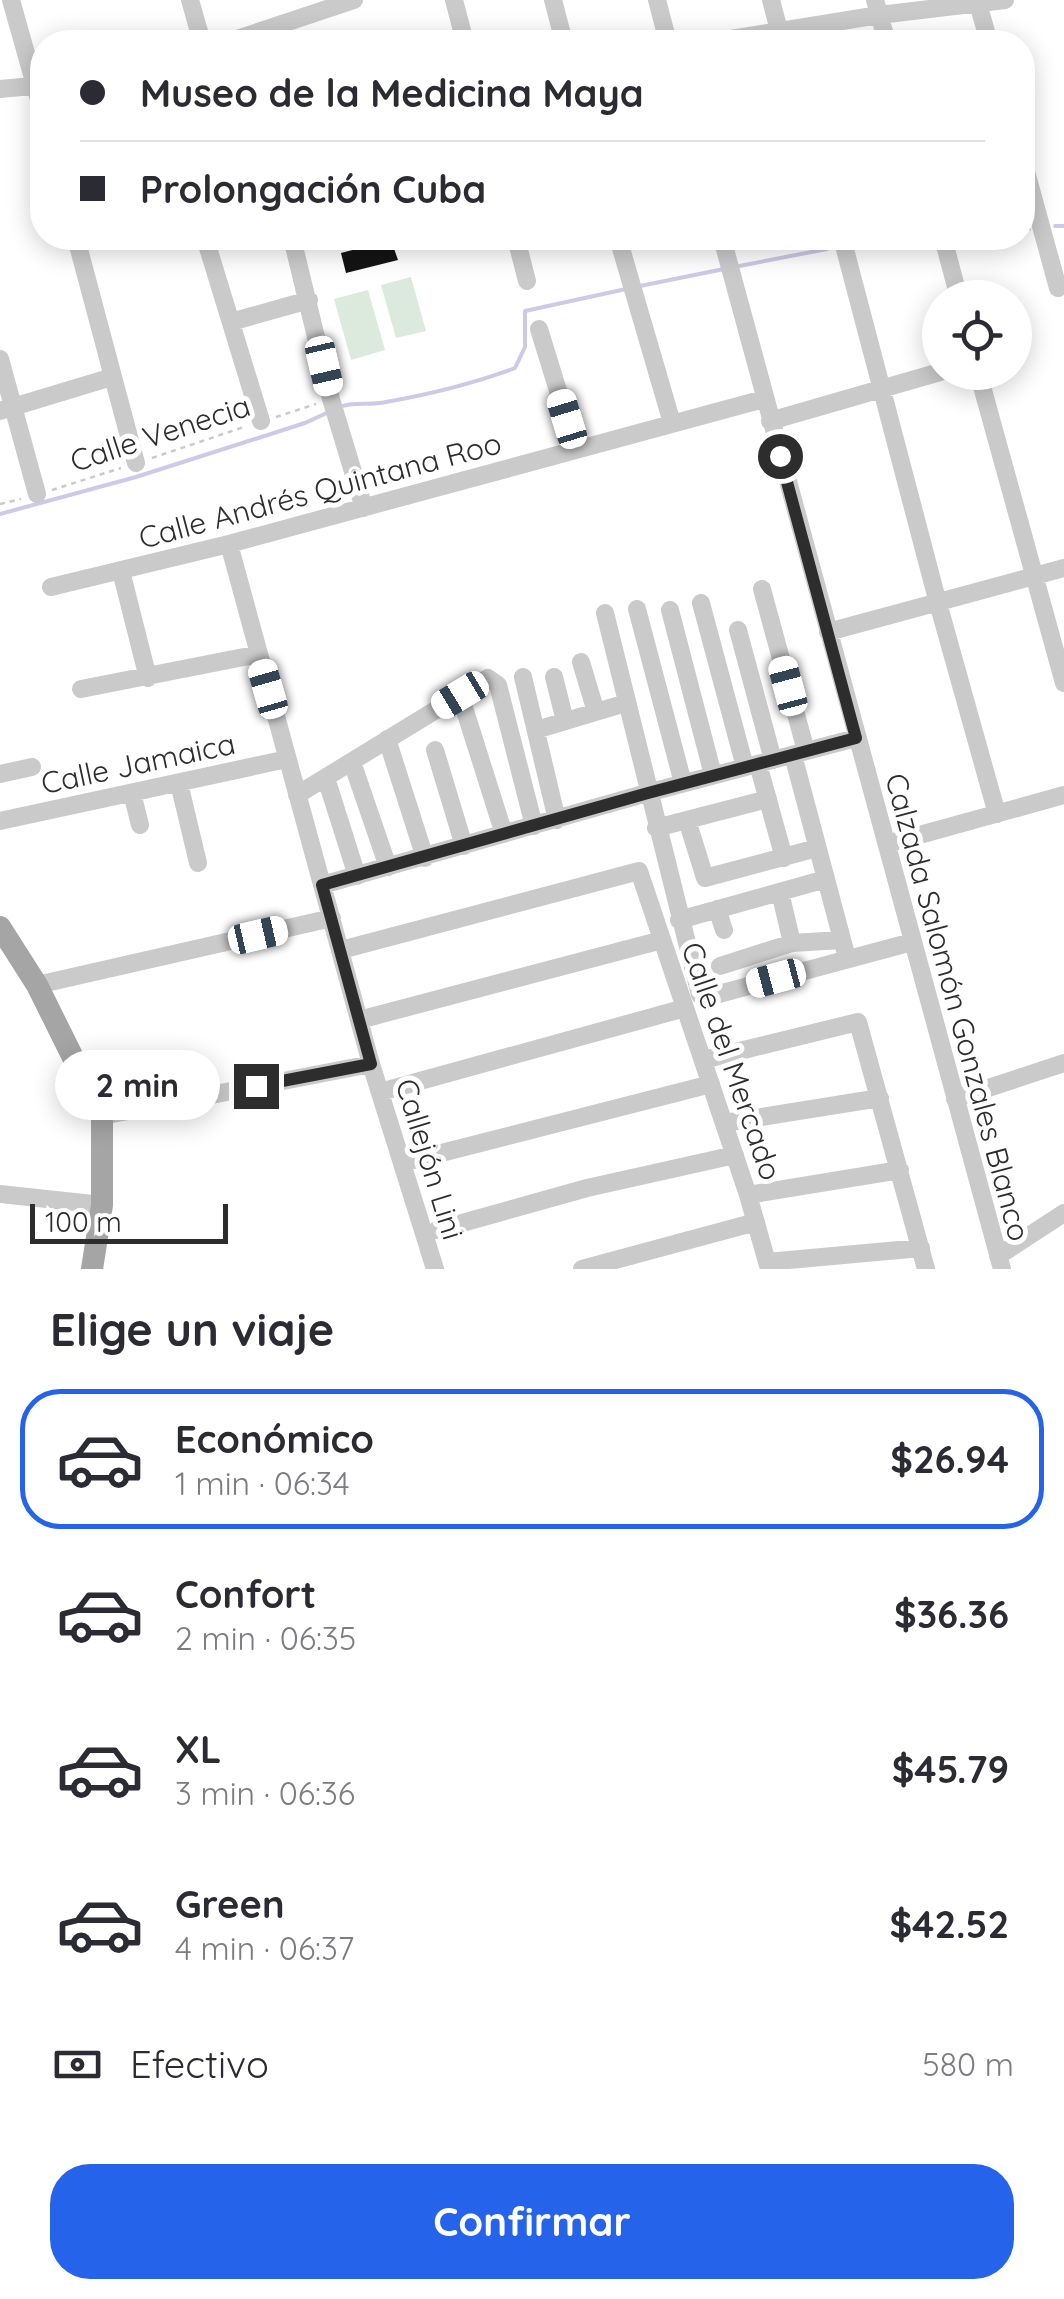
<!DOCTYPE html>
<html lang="es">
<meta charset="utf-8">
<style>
:root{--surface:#fff;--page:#f2f2f3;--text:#2b2b33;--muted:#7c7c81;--line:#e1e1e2;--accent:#2563eb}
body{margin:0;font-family:Quicksand,sans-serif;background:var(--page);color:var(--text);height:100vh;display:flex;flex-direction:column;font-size:38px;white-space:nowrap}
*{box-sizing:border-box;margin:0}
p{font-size:32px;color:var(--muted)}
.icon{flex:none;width:55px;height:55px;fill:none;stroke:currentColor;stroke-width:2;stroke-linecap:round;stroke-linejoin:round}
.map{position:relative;height:1269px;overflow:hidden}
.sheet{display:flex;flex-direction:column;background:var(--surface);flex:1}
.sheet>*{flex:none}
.guide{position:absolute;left:30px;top:30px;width:1005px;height:220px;border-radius:40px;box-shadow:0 5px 25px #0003;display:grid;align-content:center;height:220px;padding:0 50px;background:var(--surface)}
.controls{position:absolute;left:922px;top:280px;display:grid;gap:20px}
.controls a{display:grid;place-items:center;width:110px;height:110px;border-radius:50%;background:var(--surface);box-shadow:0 5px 25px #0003;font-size:50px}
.scale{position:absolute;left:30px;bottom:25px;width:198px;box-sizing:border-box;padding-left:10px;border:5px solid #2d2d2d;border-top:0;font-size:28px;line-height:35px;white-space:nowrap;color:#2d2d2d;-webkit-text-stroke:8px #fff;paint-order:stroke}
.end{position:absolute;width:45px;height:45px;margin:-22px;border:12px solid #2d2d2d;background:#fff;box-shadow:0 0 0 5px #fff}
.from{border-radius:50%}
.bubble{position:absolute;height:70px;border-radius:35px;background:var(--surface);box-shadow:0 5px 25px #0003;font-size:32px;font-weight:700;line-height:70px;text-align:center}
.car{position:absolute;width:30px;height:60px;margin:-30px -15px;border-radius:12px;box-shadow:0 0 8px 2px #0007;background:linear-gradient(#fff 24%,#345 0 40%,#fff 0 76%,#345 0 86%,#fff 0)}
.guide b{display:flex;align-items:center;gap:35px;height:95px;font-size:38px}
.guide b+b{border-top:2px solid var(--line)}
.guide i{width:25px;height:25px;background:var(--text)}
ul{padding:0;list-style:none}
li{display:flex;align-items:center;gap:30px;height:140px;margin:0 20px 15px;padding:0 30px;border:5px solid transparent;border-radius:40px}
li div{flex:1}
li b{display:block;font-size:38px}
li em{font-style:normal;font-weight:700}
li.current{border-color:var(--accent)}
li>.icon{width:90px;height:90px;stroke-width:1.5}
h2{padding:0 50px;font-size:45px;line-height:120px}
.pay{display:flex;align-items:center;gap:25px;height:110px;padding:0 50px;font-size:38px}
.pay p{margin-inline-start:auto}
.primary-button{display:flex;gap:20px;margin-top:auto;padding:20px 50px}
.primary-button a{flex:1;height:115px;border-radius:40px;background:var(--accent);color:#fff;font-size:40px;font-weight:700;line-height:115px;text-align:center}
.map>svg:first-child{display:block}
.green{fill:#dceade}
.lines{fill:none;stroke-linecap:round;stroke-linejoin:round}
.stream{stroke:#cdc9e8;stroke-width:4}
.building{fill:#141414}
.path{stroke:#cacaca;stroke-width:2.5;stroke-dasharray:5 5;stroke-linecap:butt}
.minor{stroke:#cacaca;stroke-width:18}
.major{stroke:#a5a5a5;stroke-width:22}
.route{stroke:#2d2d2d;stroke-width:12}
.labels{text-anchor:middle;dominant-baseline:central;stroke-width:10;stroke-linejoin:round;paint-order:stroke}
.street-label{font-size:30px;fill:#2d2d2d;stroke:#fff}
</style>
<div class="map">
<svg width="1064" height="1269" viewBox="0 0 1064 1269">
<rect width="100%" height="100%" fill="#fff"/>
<!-- green -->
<path class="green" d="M411,277L426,331L396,338L381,285Z
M368,290L385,350L351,360L334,299Z"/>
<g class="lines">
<!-- stream -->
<path class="stream" d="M1055,226H1064
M1022,229H1029
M862,243L922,238
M734,267L827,249
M640,286L724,269
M339,407C355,401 369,406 386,402C431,394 472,384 515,368L525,347V311L626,289
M0,514L136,477L305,423L331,411"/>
</g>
<!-- building -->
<path class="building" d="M391,240L398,260L346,273L341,253Z"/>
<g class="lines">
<!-- path -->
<path class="path" d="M276,417L316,404
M152,458L244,427
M52,490L121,468
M0,504L21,499"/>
<!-- minor -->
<path class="minor" d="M11,0L42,110
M190,0L202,42
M454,0L465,42
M553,0L564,42
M657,0L668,42
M771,0L782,42
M875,0L887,42
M977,0L989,42
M228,42L354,0
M712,42L879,15L1005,0
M0,89L42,85
M1022,157L1058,288
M76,238L136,463
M205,238L261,421
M292,238L331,399L364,508
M516,238L527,281
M618,238L672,423
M722,238L1002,1269
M842,238L938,603L997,814
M943,238L959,298
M231,322L309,300
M539,329L576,449
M0,359L37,494
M978,372L1064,683
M0,411L112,377
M770,421L940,372
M229,544L371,1064L435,1269
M121,571L148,678
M51,587L229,544L764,399
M762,589L806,751
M701,603L745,767
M637,609L683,783
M670,610L713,775
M605,613L700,995L704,998L912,942
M738,630L773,760
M828,632L1064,568
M581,662L596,712
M523,677L557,820
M554,677L565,721
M81,689L259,654
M460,695L504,834
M536,730L626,703
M387,739L425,858
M435,750L464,846
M793,755L847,958
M352,762L388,867
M758,764L784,858
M0,774L32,767
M326,778L357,876
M179,783L198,863
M132,793L140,825
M297,795L488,678L498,685L534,826
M687,820L705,878L817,848
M0,821L287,759
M656,828L768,799
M887,844L1064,795
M322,885L647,793L856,738
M780,892L792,943
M717,909L724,930
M679,920L826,879
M341,950L639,871L748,1195L769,1269
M720,966L792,943L842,940
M37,985L332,918
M359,1020L662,940
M703,1060L858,1022L926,1269
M380,1092L685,1008
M955,1099L1064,1063
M102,1116L371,1064
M724,1123L880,1098
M414,1160L711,1084
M0,1194L102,1205
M748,1195L900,1170
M437,1230L587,1188L735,1155
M998,1256L1064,1213
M767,1262L921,1248
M582,1269L756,1222"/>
<!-- major -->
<path class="major" d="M0,927L37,985L102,1116V1205L92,1269"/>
</g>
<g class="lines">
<!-- route -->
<path class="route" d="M256,1086L371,1064L322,885L648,793L856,738L780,456"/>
</g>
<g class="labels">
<!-- street labels -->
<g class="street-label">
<text transform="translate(160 433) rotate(-18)">Calle Venecia</text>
<text transform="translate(320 490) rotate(-15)">Calle Andrés Quintana Roo</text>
<text transform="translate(138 763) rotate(-12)">Calle Jamaica</text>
<text transform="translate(958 1007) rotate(75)">Calzada Salomón Gonzales Blanco</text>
<text transform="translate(732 1061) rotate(71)">Calle del Mercado</text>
<text transform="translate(430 1159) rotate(73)">Callejón Lini</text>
</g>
</g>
</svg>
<div class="controls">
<a><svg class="icon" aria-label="locate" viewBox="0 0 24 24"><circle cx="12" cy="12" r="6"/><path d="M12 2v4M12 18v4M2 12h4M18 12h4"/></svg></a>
</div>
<div class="scale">100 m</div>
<i class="end from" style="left:780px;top:456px"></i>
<i class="end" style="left:256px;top:1086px"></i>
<div class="bubble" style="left:55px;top:1050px;width:165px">2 min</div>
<i class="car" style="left:324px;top:366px;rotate:167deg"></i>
<i class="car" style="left:567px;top:419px;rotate:343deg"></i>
<i class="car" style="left:788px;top:686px;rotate:345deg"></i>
<i class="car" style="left:268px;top:689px;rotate:344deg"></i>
<i class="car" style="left:460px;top:695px;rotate:239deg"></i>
<i class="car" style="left:258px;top:935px;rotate:77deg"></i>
<i class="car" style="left:776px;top:978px;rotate:255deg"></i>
<div class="guide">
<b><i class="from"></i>Museo de la Medicina Maya</b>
<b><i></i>Prolongación Cuba</b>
</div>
</div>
<section class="sheet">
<h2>Elige un viaje</h2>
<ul>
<li class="current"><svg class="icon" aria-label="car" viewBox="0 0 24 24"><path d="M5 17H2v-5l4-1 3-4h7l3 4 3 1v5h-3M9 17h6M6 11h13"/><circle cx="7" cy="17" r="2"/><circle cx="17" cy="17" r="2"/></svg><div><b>Económico</b><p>1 min · 06:34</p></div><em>$26.94</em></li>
<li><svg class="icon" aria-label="car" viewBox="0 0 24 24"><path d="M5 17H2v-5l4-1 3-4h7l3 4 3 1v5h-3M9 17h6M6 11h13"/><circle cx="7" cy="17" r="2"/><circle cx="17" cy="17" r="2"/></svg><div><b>Confort</b><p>2 min · 06:35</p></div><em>$36.36</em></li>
<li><svg class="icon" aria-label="car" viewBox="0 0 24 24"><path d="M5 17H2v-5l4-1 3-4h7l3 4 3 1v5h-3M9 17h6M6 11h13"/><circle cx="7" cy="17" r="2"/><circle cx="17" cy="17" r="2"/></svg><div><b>XL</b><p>3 min · 06:36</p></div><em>$45.79</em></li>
<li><svg class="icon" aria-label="car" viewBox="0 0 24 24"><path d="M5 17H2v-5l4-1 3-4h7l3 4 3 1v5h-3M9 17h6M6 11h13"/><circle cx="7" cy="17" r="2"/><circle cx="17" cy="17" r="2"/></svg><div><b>Green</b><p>4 min · 06:37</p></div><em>$42.52</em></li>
</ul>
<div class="pay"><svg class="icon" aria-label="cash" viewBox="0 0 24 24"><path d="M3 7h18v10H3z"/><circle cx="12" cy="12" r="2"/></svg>Efectivo<p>580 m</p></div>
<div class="primary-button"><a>Confirmar</a></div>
</section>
